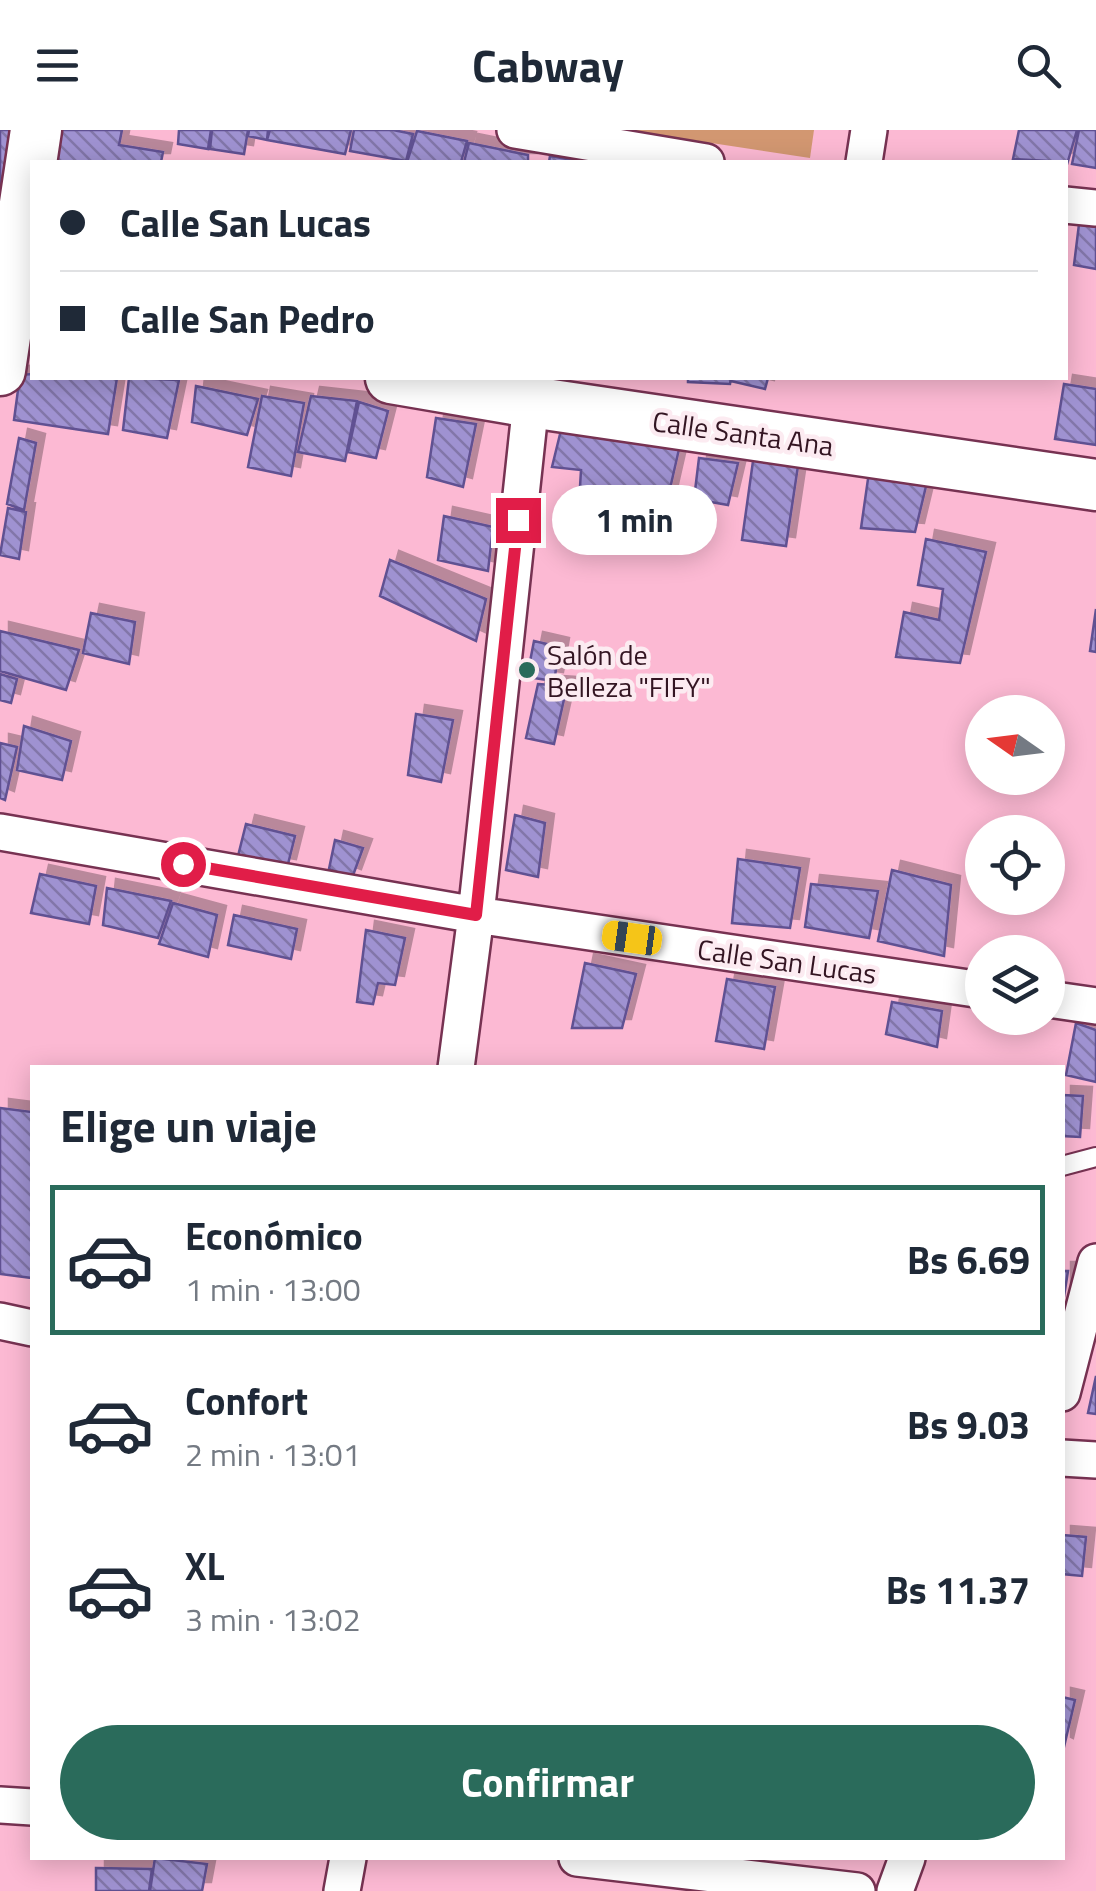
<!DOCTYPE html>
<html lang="es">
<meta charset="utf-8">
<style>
:root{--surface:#fff;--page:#f6f6f7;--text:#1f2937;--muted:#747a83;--line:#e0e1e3;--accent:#2a6b5b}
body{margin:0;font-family:"Titillium Web",sans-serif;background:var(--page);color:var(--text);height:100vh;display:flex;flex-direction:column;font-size:38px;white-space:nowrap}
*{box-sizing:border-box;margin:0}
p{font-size:32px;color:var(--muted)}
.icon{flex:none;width:55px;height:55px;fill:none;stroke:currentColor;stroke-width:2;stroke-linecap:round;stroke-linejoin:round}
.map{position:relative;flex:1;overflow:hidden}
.details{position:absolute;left:30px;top:935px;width:1035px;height:795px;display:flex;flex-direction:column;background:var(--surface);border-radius:0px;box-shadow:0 5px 25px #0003}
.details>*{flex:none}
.hud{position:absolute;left:30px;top:30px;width:1038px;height:220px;border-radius:0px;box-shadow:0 5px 25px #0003;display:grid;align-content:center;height:220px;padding:0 30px;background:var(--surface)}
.needle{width:65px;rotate:284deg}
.tools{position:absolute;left:965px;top:565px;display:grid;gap:20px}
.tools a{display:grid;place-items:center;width:100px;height:100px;border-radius:50%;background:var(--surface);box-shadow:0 5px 25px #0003;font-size:50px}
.end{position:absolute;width:45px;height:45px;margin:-22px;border:12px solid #e11d48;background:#fff;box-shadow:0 0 0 5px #fff}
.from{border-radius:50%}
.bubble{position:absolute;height:70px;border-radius:35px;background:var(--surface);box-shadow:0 5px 25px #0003;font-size:32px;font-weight:700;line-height:70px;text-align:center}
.car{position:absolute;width:30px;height:60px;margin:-30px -15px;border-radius:12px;box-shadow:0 0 8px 2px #0007;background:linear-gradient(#f5c518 24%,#345 0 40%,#f5c518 0 76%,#345 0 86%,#f5c518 0)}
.hud b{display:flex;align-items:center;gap:35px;height:95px;font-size:38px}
.hud b+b{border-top:2px solid var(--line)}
.hud i{width:25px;height:25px;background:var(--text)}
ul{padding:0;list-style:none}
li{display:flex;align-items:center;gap:30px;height:150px;margin:0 20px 15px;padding:0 10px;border:5px solid transparent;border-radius:0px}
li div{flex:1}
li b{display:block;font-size:38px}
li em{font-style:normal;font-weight:700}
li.selected{border-color:var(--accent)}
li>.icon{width:90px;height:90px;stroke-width:1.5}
h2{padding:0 30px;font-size:45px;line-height:120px}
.button{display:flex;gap:20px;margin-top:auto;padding:20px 30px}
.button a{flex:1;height:115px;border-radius:60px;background:var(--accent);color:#fff;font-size:40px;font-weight:700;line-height:115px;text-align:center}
header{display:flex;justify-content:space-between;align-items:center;height:130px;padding:0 30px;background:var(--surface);font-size:45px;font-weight:700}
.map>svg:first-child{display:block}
.park{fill:#d29771}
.building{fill:url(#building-back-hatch);stroke:#615192;stroke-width:2.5;filter:url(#shadow)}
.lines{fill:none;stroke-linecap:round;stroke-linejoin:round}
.lane-casing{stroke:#773252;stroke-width:22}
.street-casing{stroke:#773252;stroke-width:40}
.secondary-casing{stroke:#773252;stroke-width:55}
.lane{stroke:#fff;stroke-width:18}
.street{stroke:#fff;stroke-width:35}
.secondary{stroke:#fff;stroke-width:50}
.route{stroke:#e11d48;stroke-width:12}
.poi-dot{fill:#2a6b5b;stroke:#fcebf1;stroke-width:4}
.labels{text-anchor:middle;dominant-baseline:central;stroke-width:9;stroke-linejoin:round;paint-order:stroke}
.street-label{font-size:28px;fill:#331522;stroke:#fcebf1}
.poi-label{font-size:28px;fill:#331522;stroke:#fcebf1;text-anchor:start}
</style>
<header><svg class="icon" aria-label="menu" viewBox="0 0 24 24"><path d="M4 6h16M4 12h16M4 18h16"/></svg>Cabway<svg class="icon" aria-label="search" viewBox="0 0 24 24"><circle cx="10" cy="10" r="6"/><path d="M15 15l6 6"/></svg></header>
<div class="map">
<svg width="1096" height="1761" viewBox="0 0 1096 1761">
<defs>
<pattern id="building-back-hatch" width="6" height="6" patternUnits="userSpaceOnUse" patternTransform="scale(2.5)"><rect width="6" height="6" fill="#9f92d1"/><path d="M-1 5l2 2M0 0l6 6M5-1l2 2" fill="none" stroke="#8276a9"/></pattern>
<filter id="shadow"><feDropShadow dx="9" dy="-9" stdDeviation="0" flood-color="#0004"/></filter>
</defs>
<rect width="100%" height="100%" fill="#fcb9d3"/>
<!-- park -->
<path class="park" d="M626,0H814L810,28Z"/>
<!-- building -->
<path class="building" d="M0,0H16L0,109Z
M56,0H122L119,15L163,22L161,32H51Z
M179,0H211L208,19L178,14Z
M212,0H248L244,24L210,19Z
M249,0H268L267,10L248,6Z
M270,0H351L345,24L267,10Z
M354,0H393L413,4L406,31L350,21Z
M1019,0H1077L1066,38L1065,32L1013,29Z
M1079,0H1096V38L1072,34Z
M417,1L467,11L461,32H407Z
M469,13L528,25V32H464Z
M550,26L584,32H549Z
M1079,94L1096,97V139L1074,135Z
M32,244V248H117L108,304L14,290L20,245Z
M129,248L179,250L167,308L123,300Z
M688,248H731L730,254L688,252Z
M732,248H768L765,259L731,251Z
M1064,254L1096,259V315L1055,309Z
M196,256L258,269L247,305L192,292Z
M262,266L304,273L291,346L248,337Z
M311,266L357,271L345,331L298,322Z
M359,272L388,281L376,328L348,322Z
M436,288L476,294L463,357L427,347Z
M562,296L682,306L669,363L580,357L581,340L552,337Z
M19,308L36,313L24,380L7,374Z
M754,324L799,329L786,416L742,410Z
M699,328L738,333L728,375L694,369Z
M869,342L927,352L915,402L861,398Z
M8,378L26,382L19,429L0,425Z
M444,386L493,397L488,441L438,430Z
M926,409L986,422L960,533L896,527L904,482L939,490L943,459L918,455Z
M390,430L486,469L476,511L380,466Z
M1096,479V522L1090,521Z
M91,483L135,492L129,534L83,523Z
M0,501L79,520L66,560L0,541Z
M534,511L560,517L554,551L527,547Z
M0,544L17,549L11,573L0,570Z
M538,554L567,556L554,614L526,608Z
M416,584L453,590L441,652L408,645Z
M24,596L71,611L62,650L17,640Z
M0,613L17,617L5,670L0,668Z
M515,685L545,693L538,747L506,740Z
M246,694L295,706L287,738L237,730Z
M335,710L363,718L352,748L329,739Z
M738,729L800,738L790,798L732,793Z
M892,740L951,755L944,826L878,811Z
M40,744L96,756L89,794L31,783Z
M811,754L878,761L869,808L805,797Z
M107,758L171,771L158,808L103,795Z
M173,773L217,785L208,827L159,814Z
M234,785L297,799L291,829L228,815Z
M366,800L405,808L395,855L378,853L373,874L357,872Z
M585,833L636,844L622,898H572Z
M727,849L775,857L764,919L716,911Z
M892,872L942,881L937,917L886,904Z
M1076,893L1096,900V952L1066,945Z
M1062,965L1083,966L1080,1007L1062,1006Z
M0,978L32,982V1148L0,1144Z
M1062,1141H1068L1062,1179Z
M1096,1246V1284L1088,1283Z
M1062,1405L1086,1407L1082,1446L1062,1444Z
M1062,1567L1075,1570L1064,1617L1062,1616Z
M155,1728L207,1734L202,1761H150Z
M96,1738L152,1739L149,1761H96Z"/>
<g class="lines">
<defs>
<path id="lane" d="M1062,1036L1096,1027"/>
<path id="street" d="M515,0L706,32
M864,32L869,0
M1065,75L1096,78
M0,702L476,785L982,860
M1048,869L1096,876
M456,938L476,785L531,272
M0,1191L32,1198
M1062,1263L1096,1132
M1062,1328L1096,1330
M0,1675L32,1677
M577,1728L857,1761
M342,1761L348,1728
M895,1761L907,1728"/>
<path id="secondary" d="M0,240L36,0
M391,248L531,272L1096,355"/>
</defs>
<!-- lane casing -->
<use href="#lane" class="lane-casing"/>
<!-- street casing -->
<use href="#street" class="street-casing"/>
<!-- secondary casing -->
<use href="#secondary" class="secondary-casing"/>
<!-- lane -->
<use href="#lane" class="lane"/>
<!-- street -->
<use href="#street" class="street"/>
<!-- secondary -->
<use href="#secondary" class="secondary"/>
</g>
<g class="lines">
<!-- route -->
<path class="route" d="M183,734L476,785L518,390"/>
</g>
<!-- markers -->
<circle class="poi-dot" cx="527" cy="540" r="10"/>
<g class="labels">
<!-- street labels -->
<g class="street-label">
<text transform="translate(743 303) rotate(8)">Calle Santa Ana</text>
<text transform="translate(787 831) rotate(8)">Calle San Lucas</text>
</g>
<!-- poi labels -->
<g class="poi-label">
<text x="547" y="524">Salón de<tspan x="547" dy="32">Belleza "FIFY"</tspan></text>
</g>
</g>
</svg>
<div class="tools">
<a><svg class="needle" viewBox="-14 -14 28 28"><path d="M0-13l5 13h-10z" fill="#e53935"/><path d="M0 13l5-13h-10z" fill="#747a83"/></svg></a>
<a><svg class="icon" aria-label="locate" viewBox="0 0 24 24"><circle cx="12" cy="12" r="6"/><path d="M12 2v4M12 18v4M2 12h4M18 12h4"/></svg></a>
<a><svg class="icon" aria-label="layers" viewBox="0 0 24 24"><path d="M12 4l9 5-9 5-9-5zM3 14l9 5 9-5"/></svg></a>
</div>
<i class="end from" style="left:183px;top:734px"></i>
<i class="end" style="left:518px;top:390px"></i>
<div class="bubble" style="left:552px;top:355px;width:165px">1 min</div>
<i class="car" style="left:632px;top:808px;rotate:278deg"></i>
<div class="hud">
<b><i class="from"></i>Calle San Lucas</b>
<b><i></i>Calle San Pedro</b>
</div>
<section class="details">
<h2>Elige un viaje</h2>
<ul>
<li class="selected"><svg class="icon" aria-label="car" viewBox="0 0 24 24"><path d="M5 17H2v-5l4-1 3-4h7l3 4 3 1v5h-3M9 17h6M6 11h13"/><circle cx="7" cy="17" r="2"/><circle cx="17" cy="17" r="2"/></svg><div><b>Económico</b><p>1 min · 13:00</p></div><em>Bs 6.69</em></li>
<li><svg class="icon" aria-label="car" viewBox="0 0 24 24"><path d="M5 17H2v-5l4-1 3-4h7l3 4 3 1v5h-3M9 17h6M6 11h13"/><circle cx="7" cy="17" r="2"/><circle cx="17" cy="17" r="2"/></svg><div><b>Confort</b><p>2 min · 13:01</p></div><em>Bs 9.03</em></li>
<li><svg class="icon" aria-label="car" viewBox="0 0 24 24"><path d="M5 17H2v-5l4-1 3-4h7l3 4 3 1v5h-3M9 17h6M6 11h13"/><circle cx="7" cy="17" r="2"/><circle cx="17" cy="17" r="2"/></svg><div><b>XL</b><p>3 min · 13:02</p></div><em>Bs 11.37</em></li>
</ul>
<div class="button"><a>Confirmar</a></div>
</section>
</div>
